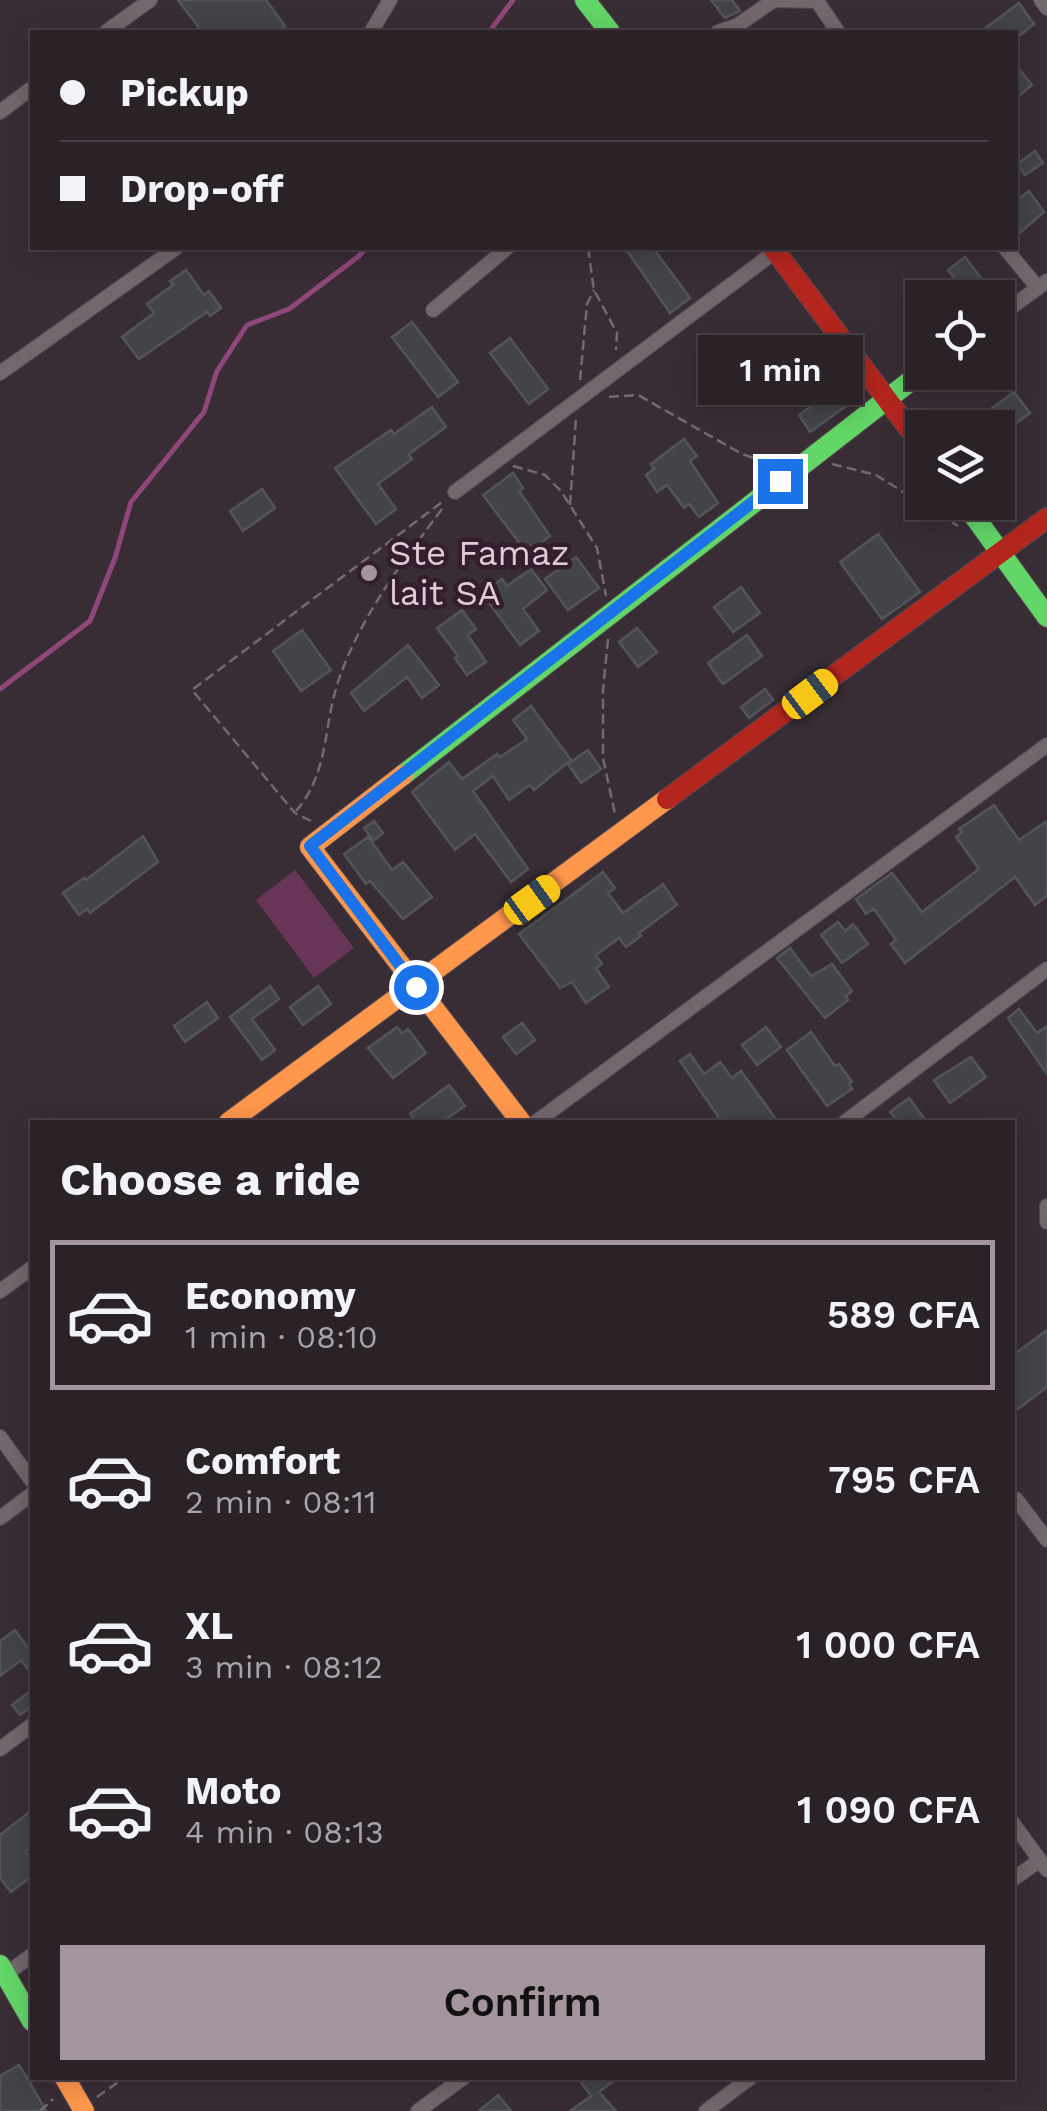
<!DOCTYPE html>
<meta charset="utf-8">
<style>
:root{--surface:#2b2228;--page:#372f34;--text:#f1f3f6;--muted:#a6a4a8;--line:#473f45;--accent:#a4949e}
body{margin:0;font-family:"Work Sans",sans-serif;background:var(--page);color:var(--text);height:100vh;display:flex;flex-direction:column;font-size:38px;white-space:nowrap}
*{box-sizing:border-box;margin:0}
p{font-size:32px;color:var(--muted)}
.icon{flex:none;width:55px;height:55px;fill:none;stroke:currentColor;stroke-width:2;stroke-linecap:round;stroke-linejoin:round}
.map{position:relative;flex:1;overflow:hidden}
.panel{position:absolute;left:30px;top:1120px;width:985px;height:960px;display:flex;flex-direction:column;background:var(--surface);border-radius:0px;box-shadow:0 5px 25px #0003,0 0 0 2px var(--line)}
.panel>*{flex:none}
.hud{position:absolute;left:30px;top:30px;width:988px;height:220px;border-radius:0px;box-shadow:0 5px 25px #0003,0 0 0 2px var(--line);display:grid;align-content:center;height:220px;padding:0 30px;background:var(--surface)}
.buttons{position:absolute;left:905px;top:280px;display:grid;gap:20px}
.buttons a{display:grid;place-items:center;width:110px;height:110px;border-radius:0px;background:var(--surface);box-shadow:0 5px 25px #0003,0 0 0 2px var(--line);font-size:50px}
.end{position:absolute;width:45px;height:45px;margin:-22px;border:12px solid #1a73e8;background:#fff;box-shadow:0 0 0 5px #fff}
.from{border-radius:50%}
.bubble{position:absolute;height:70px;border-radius:0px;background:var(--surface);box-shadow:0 5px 25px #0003,0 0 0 2px var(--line);font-size:32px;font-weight:600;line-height:70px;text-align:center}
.car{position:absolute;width:30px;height:60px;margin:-30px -15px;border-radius:12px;box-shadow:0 0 8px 2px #0007;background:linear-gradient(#f5c518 24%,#345 0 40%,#f5c518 0 76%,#345 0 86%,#f5c518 0)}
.hud b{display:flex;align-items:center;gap:35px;height:95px;font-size:38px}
.hud b+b{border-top:2px solid var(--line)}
.hud i{width:25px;height:25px;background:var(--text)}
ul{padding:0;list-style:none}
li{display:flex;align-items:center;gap:30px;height:150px;margin:0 20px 15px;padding:0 10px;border:5px solid transparent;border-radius:0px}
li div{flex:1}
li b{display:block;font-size:38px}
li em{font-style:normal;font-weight:600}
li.current{border-color:var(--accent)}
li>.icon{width:90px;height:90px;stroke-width:1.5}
h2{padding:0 30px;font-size:45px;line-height:120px}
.primary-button{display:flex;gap:20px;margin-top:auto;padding:20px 30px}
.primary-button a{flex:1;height:115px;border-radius:0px;background:var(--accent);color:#111;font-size:40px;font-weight:600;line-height:115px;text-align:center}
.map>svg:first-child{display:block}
.green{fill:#683558}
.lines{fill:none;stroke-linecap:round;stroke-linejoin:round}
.stream{stroke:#8f467a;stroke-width:5}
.building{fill:#434449;stroke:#53545a;stroke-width:2.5}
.street-casing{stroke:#554951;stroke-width:16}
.fast-casing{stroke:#554951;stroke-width:22}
.slow-casing{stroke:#554951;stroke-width:22}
.jam-casing{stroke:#554951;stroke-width:22}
.path{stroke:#746970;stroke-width:2.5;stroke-dasharray:10 5;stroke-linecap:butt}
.street{stroke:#71676d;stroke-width:14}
.fast{stroke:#63d668;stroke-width:20}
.slow{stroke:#ff974d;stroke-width:20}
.jam{stroke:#b3261e;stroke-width:20}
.route{stroke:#1a73e8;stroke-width:12}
.poi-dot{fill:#a4949e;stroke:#341d2d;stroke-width:4}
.labels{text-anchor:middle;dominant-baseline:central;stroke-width:9;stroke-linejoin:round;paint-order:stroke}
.poi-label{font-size:35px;fill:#ddccd6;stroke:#341d2d;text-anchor:start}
</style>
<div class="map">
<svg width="1047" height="2111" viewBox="0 0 1047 2111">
<rect width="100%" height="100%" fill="#392d35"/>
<!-- green -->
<path class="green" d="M295,870L354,948L314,978L256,900Z"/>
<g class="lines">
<!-- stream -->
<path class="stream" d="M489,32L513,0
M0,689L90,621L115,558L131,502L204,412L217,371L247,325L289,309L359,256L366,248"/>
</g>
<!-- building -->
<path class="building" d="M178,0H266L285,26L276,32H202Z
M711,0H732L740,11L725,18Z
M1019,3L1034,24L1015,39V32H980Z
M1015,64L1032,85L1015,99Z
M1035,151L1043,163L1025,175L1017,164Z
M1029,191L1044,212L1015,237V202Z
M625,248H653L690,298L670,313Z
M965,257L984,282L995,298H963L953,284L957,281L948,270Z
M186,270L204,295L209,291L221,308L210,316L207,312L139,359L122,337L154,313L147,304L173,285L170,281Z
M412,322L458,382L438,397L392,337Z
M510,338L548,389L529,404L490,353Z
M837,387L849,404L810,432L799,415Z
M1014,392L1030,413L1007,430L991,409Z
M432,407L446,427L409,454L412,459L378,484L396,509L376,524L335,468L391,430L394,434Z
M684,439L697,456L690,461L718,503L699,517L689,504L684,508L667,485L657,492L646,475L654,469L651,464Z
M513,473L523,488L519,491L550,536L527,553L483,495Z
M262,489L275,508L243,531L230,511Z
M878,534L920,592L882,619L840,562Z
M576,557L599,588L568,610L545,579Z
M531,569L547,590L523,609L539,631L520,645L482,593L502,579L507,586Z
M741,587L760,613L733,632L714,607Z
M462,610L476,629L468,635L486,662L467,675L455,658L458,656L437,628Z
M637,628L657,652L638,667L619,642Z
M302,630L331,670L301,691L273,651Z
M747,635L762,656L723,684L708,663Z
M408,645L439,685L422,698L407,677L364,711L351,693Z
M765,689L773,700L749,718L741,707Z
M531,706L571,760L534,790L530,785L509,800L493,776L473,791L528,869L511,882L475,834L455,850L412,792L449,762L462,779L497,754L500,757L527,739L513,720Z
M588,750L601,769L581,783L568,764Z
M994,805L1019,840L1047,821V896L1035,905L1015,877L905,963L891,944L896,940L874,909L866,914L856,899L892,873L922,912L979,869L956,837L962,832L959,829Z
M374,821L383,833L373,841L364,828Z
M143,836L158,862L90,913L87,909L79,915L63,893L84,878L86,880Z
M368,837L392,870L403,862L432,897L403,919L370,881L366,884L344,854Z
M603,872L615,888L608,893L623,913L663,884L677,905L639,933L641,936L626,947L619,938L596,955L602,964L596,968L609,987L586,1003L572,982L560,988L519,934Z
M838,922L845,931L853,924L868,944L842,963L821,935Z
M790,948L811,976L832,964L852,991L846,996L848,1000L825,1018L777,958Z
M270,986L279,999L252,1019L275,1050L262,1060L230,1017Z
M318,986L331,1004L303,1025L290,1007Z
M207,1002L218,1018L185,1042L174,1026Z
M1019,1009L1037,1033L1047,1026V1074L1008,1018Z
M522,1023L535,1040L516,1054L503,1037Z
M397,1027L402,1033L408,1029L426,1053L393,1078L368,1048Z
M766,1027L781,1047L757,1065L742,1045Z
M811,1032L835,1066L839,1064L852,1082L849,1084L852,1089L827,1106L787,1050Z
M690,1054L704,1074L720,1062L732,1078L741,1071L778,1122H722L680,1061Z
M971,1057L986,1077L950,1103L934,1080Z
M449,1085L465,1106L442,1122H416L410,1114Z
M909,1098L927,1122H898L890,1112Z
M1047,1330V1387L1018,1409L1012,1402V1356Z
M15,1630L32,1653V1675L21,1660L0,1676V1641Z
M32,1690V1706L20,1715L12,1705Z
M32,1810V1846L25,1852L32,1862V1876L11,1892L0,1878V1835Z
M19,2065L29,2081L46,2111H0V2076Z
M578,2078H618L599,2092L616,2111H570L591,2096Z
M498,2095L511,2111H479Z"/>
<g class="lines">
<defs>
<path id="street" d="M1041,0L1047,8
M106,32L150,0
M371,32L390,0
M718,32L738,25L774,0L817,1L838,32
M0,112L32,88
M1005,248L1038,288
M433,310L507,248
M998,317L1047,281
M0,373L176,248
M455,492L776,251
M536,1122L1047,745
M845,1122L1047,969
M1047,1206V1222
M0,1291L32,1268
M0,1437L32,1481
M1016,1499L1047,1540
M0,1518L32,1494
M0,1749L32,1725
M1012,1822L1047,1870
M1012,1880L1040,1860
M5,1975L32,1955
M418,2111L463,2078
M706,2111L750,2078"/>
<path id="fast" d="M585,0L610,32
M964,502L1047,617
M403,775L922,372
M0,1965L32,2021"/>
<path id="slow" d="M403,775L310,847L521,1122
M229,1122L667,799
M65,2078L84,2111"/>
<path id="jam" d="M773,248L922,446
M667,799L1047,518"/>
</defs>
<!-- street casing -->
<use href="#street" class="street-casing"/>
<!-- fast casing -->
<use href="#fast" class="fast-casing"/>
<!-- slow casing -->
<use href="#slow" class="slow-casing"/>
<!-- jam casing -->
<use href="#jam" class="jam-casing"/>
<!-- path -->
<path class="path" d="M588,248L594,290L617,333L616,350
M580,380L587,304L594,290
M609,397L638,395L742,454L774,465
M832,464L876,475L958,526
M513,466L545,475L561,491L597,548L606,596
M570,505L576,418
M608,639L603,690V758L615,814
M296,811C329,773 323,728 338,682C360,616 404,560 445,505
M311,821L295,813L192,690L442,502
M97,2097L124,2078
M40,2111L53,2099"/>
<!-- street -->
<use href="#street" class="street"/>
<!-- fast -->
<use href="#fast" class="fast"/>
<!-- slow -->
<use href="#slow" class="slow"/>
<!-- jam -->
<use href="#jam" class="jam"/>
</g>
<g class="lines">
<!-- route -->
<path class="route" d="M416,987L310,846L780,481"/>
</g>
<!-- markers -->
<circle class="poi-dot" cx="369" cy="573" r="10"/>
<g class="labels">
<!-- poi labels -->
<g class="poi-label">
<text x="389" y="553">Ste Famaz<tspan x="389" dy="40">lait SA</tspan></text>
</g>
</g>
</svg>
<div class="buttons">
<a><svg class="icon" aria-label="locate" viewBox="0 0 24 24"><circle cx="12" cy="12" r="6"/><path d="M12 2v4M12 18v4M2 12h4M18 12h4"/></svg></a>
<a><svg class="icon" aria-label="layers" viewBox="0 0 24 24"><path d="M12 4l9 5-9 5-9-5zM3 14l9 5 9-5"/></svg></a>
</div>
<i class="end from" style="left:416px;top:987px"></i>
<i class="end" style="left:780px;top:481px"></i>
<div class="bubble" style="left:698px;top:335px;width:165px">1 min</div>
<i class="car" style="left:810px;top:694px;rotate:53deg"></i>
<i class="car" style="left:532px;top:900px;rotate:54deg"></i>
<div class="hud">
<b><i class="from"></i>Pickup</b>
<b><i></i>Drop-off</b>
</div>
<section class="panel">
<h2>Choose a ride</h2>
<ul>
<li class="current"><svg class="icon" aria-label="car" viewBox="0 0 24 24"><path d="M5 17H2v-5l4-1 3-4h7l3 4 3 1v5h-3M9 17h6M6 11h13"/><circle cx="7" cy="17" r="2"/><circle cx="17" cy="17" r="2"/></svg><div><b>Economy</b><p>1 min · 08:10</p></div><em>589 CFA</em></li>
<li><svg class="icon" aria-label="car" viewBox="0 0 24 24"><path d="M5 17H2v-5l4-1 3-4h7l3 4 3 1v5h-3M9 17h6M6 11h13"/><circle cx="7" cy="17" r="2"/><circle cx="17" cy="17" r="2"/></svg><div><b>Comfort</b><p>2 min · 08:11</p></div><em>795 CFA</em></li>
<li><svg class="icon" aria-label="car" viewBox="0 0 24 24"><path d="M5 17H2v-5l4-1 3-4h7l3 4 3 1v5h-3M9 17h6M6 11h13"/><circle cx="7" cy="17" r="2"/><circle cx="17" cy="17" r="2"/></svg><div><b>XL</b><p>3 min · 08:12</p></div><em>1 000 CFA</em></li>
<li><svg class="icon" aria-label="car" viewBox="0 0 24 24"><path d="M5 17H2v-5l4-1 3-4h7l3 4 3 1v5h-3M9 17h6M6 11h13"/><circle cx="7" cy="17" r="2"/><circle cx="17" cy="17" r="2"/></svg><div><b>Moto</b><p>4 min · 08:13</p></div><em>1 090 CFA</em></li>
</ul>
<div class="primary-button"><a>Confirm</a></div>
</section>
</div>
